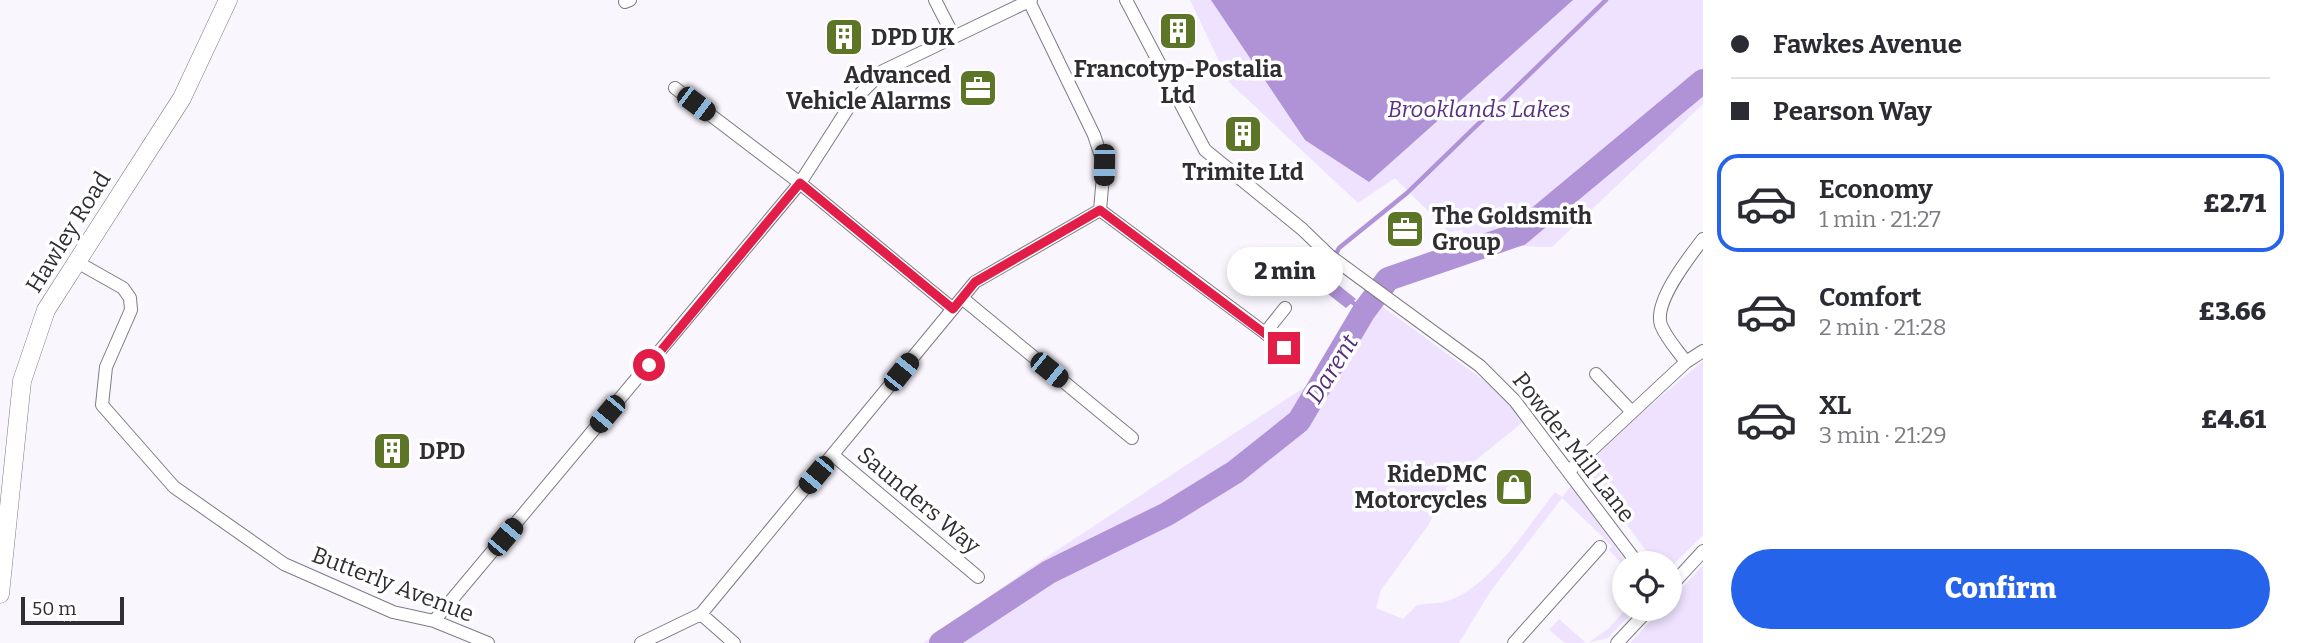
<!DOCTYPE html>
<meta charset="utf-8">
<style>
:root{--surface:#fff;--page:#f2f2f3;--text:#2b2b33;--muted:#7c7c81;--line:#e1e1e2;--accent:#2563eb}
body{margin:0;font-family:Bitter,serif;background:var(--page);color:var(--text);height:100vh;display:flex;flex-direction:column;font-size:26px;white-space:nowrap}
*{box-sizing:border-box;margin:0}
p{font-size:23px;color:var(--muted)}
.icon{flex:none;width:38px;height:38px;fill:none;stroke:currentColor;stroke-width:2;stroke-linecap:round;stroke-linejoin:round}
.map{position:relative;flex:1;overflow:hidden}
.side{display:flex;flex-direction:column;background:var(--surface);width:595px}
.side>*{flex:none}
.guide{display:grid;align-content:center;height:154px;padding:0 28px;background:var(--surface)}
.tools{position:absolute;left:1612px;top:551px;display:grid;gap:14px}
.tools a{display:grid;place-items:center;width:70px;height:70px;border-radius:50%;background:var(--surface);box-shadow:0 4px 10px #0003;font-size:35px}
.scale{position:absolute;left:21px;bottom:18px;width:103px;box-sizing:border-box;padding-left:7px;border:4px solid #302e32;border-top:0;font-size:19px;line-height:24px;white-space:nowrap;color:#302e32;-webkit-text-stroke:5px #fff;paint-order:stroke}
.end{position:absolute;width:32px;height:32px;margin:-16px;border:9px solid #e11d48;background:#fff;box-shadow:0 0 0 4px #fff}
.from{border-radius:50%}
.bubble{position:absolute;height:49px;border-radius:24px;background:var(--surface);box-shadow:0 4px 10px #0003;font-size:23px;font-weight:800;line-height:49px;text-align:center}
.car{position:absolute;width:21px;height:42px;margin:-21px -10px;border-radius:9px;box-shadow:0 0 5px 2px #0007;background:linear-gradient(#222 24%,#8ab4d8 0 40%,#222 0 76%,#8ab4d8 0 86%,#222 0)}
.guide b{display:flex;align-items:center;gap:24px;height:66px;font-size:26px}
.guide b+b{border-top:2px solid var(--line)}
.guide i{width:18px;height:18px;background:var(--text)}
ul{padding:0;list-style:none}
li{display:flex;align-items:center;gap:21px;height:98px;margin:0 14px 10px;padding:0 14px;border:4px solid transparent;border-radius:21px}
li div{flex:1}
li b{display:block;font-size:26px}
li em{font-style:normal;font-weight:800}
li.selected{border-color:var(--accent)}
li>.icon{width:63px;height:63px;stroke-width:1.5}
.action{display:flex;gap:14px;margin-top:auto;padding:14px 28px}
.action a{flex:1;height:80px;border-radius:42px;background:var(--accent);color:#fff;font-size:28px;font-weight:800;line-height:80px;text-align:center}
main{display:flex;flex:1;min-height:0}
.map>svg:first-child{display:block}
.green{fill:#eee2fe}
.water{fill:#b092d6}
.lines{fill:none;stroke-linecap:round;stroke-linejoin:round}
.stream{stroke:#b092d6;stroke-width:4.5}
.river{stroke:#b092d6;stroke-width:24}
.street-casing{stroke:#7e7b83;stroke-width:14}
.primary-casing{stroke:#7e7b83;stroke-width:19}
.street{stroke:#fff;stroke-width:12}
.primary{stroke:#fff;stroke-width:18}
.route{stroke:#e11d48;stroke-width:9}
.labels{text-anchor:middle;dominant-baseline:central;stroke-width:7;stroke-linejoin:round;paint-order:stroke}
.poi-label{font-size:23px;font-weight:bold;fill:#302e32;stroke:#fff;text-anchor:start}
.park-label{font-size:23px;font-style:italic;fill:#5a3182;stroke:#fff}
.street-label{font-size:23px;fill:#302e32;stroke:#fff}
.water-label{font-size:24px;font-style:italic;fill:#552c7c;stroke:#fff}
</style>
<main>
<div class="map">
<svg width="1703" height="643" viewBox="0 0 1703 643">
<rect width="100%" height="100%" fill="#f9f6fe"/>
<!-- green -->
<path class="green" d="M1190,0H1703V104L1552,247L1470,245L1462,230L1449,232L1395,178L1358,203L1229,82Z
M1379,304L1497,390L1523,422L1450,481L1429,524L1381,590L1376,608L1403,619L1417,605C1425,603 1435,604 1444,602C1488,591 1528,526 1555,492L1562,497L1571,486L1627,563L1624,566L1609,550L1612,546L1562,498L1490,592L1459,643H923L1030,568L1308,385L1352,314Z
M1703,361V535L1670,568V564L1655,563L1593,478L1591,465L1595,452Z
M1703,565V643H1630L1662,609H1670V601Z
M1626,609H1635L1608,638L1588,643L1608,629Z
M1559,619L1586,643H1565L1549,630Z"/>
<!-- water -->
<path class="water" d="M1211,0H1573L1369,182L1305,140Z
M1324,264L1334,272L1331,279L1356,299L1346,308L1315,284L1314,278Z"/>
<g class="lines">
<!-- stream -->
<path class="stream" d="M1326,273L1339,248L1407,193L1606,0
M1348,299L1364,311"/>
<!-- river -->
<path class="river" d="M941,643L1049,572L1167,514L1235,472L1299,421L1364,311L1388,279L1519,234L1703,81"/>
<defs>
<path id="street" d="M935,0L954,37
M1126,0L1205,150L1302,229L1330,256L1480,366L1515,401L1638,564
M625,2L630,0
M675,88L800,183L953,309
M1100,210L1265,333L1285,308
M77,262L123,288L130,298L131,310L106,367L102,405L174,487L284,564L393,612L434,621L488,643
M962,298L1132,438
M1265,333L1284,348
M1686,362C1678,351 1666,338 1661,325C1653,302 1690,256 1703,239
M1596,374L1631,411
M833,455L978,577
M1569,471L1686,362L1703,351
M1670,587L1703,551
M701,614L734,643
M434,621L800,183L852,102L883,71L1031,0
M641,643L701,614L975,282L1100,210L1104,165L1094,135L1029,1
M1514,643L1600,547
M1617,643L1649,609"/>
<path id="primary" d="M0,594L22,381L46,310L182,98L228,0"/>
</defs>
<!-- street casing -->
<use href="#street" class="street-casing"/>
<!-- primary casing -->
<use href="#primary" class="primary-casing"/>
<!-- street -->
<use href="#street" class="street"/>
<!-- primary -->
<use href="#primary" class="primary"/>
</g>
<g class="lines">
<!-- route -->
<path class="route" d="M649,365L800,183L953,309L975,282L1100,210L1284,348"/>
</g>
<!-- icons -->
<defs>
<symbol id="building-square" viewBox="-11 -11 22 22"><rect x="-9" y="-9" width="18" height="18" rx="4" fill="#5d7526" stroke="#fff"/><path d="M-4-6H4V6H1V3H-1V6H-4ZM-2.5-4.3h1.7v1.8h-1.7ZM.8-4.3h1.7v1.8H.8ZM-2.5-1h1.7V.8h-1.7ZM.8-1h1.7V.8H.8Z" fill="#fff"/></symbol>
<symbol id="office-square" viewBox="-11 -11 22 22"><rect x="-9" y="-9" width="18" height="18" rx="4" fill="#5d7526" stroke="#fff"/><path d="M-6-3h4V-5.5h4V-3h4V5H-6ZM-1-4.5V-3h2v-1.5ZM-6 0V1H6V0Z" fill="#fff"/></symbol>
<symbol id="shop-square" viewBox="-11 -11 22 22"><rect x="-9" y="-9" width="18" height="18" rx="4" fill="#5d7526" stroke="#fff"/><path d="M-5-2.5h2.3a2.7 3.5 0 0 1 5.4 0H5L5.5 6h-11ZM-1.5-2.5h3a1.5 2.3 0 0 0-3 0Z" fill="#fff"/></symbol>
</defs>
<g fill-rule="evenodd">
<use href="#building-square" x="1156" y="9" width="44" height="44"/>
<use href="#building-square" x="822" y="15" width="44" height="44"/>
<use href="#office-square" x="956" y="66" width="44" height="44"/>
<use href="#building-square" x="1221" y="112" width="44" height="44"/>
<use href="#office-square" x="1383" y="207" width="44" height="44"/>
<use href="#building-square" x="370" y="429" width="44" height="44"/>
<use href="#shop-square" x="1492" y="465" width="44" height="44"/>
</g>
<g class="labels">
<!-- poi labels -->
<g class="poi-label">
<text x="871" y="37">DPD UK</text>
<text x="1178" y="69" text-anchor="middle">Francotyp-Postalia<tspan x="1178" dy="26">Ltd</tspan></text>
<text x="951" y="75" text-anchor="end">Advanced<tspan x="951" dy="26">Vehicle Alarms</tspan></text>
<text x="1243" y="172" text-anchor="middle">Trimite Ltd</text>
<text x="1432" y="216">The Goldsmith<tspan x="1432" dy="26">Group</tspan></text>
<text x="419" y="451">DPD</text>
<text x="1487" y="474" text-anchor="end">RideDMC<tspan x="1487" dy="26">Motorcycles</tspan></text>
</g>
<!-- park labels -->
<g class="park-label">
<text x="1479" y="109">Brooklands Lakes</text>
</g>
<!-- street labels -->
<g class="street-label">
<text transform="translate(68 232) rotate(-58)">Hawley Road</text>
<text transform="translate(1574 447) rotate(52)">Powder Mill Lane</text>
<text transform="translate(919 500) rotate(40)">Saunders Way</text>
<text transform="translate(393 584) rotate(21)">Butterly Avenue</text>
</g>
<!-- water labels -->
<g class="water-label">
<text transform="translate(1332 369) rotate(-58)">Darent</text>
</g>
</g>
</svg>
<div class="tools">
<a><svg class="icon" aria-label="locate" viewBox="0 0 24 24"><circle cx="12" cy="12" r="6"/><path d="M12 2v4M12 18v4M2 12h4M18 12h4"/></svg></a>
</div>
<div class="scale">50 m</div>
<i class="end from" style="left:649px;top:365px"></i>
<i class="end" style="left:1284px;top:348px"></i>
<div class="bubble" style="left:1227px;top:247px;width:116px">2 min</div>
<i class="car" style="left:696px;top:104px;rotate:127deg"></i>
<i class="car" style="left:1104px;top:165px;rotate:181deg"></i>
<i class="car" style="left:1049px;top:370px;rotate:129deg"></i>
<i class="car" style="left:901px;top:372px;rotate:39deg"></i>
<i class="car" style="left:607px;top:414px;rotate:220deg"></i>
<i class="car" style="left:816px;top:475px;rotate:220deg"></i>
<i class="car" style="left:505px;top:537px;rotate:40deg"></i>
</div>
<section class="side">
<div class="guide">
<b><i class="from"></i>Fawkes Avenue</b>
<b><i></i>Pearson Way</b>
</div>
<ul>
<li class="selected"><svg class="icon" aria-label="car" viewBox="0 0 24 24"><path d="M5 17H2v-5l4-1 3-4h7l3 4 3 1v5h-3M9 17h6M6 11h13"/><circle cx="7" cy="17" r="2"/><circle cx="17" cy="17" r="2"/></svg><div><b>Economy</b><p>1 min · 21:27</p></div><em>£2.71</em></li>
<li><svg class="icon" aria-label="car" viewBox="0 0 24 24"><path d="M5 17H2v-5l4-1 3-4h7l3 4 3 1v5h-3M9 17h6M6 11h13"/><circle cx="7" cy="17" r="2"/><circle cx="17" cy="17" r="2"/></svg><div><b>Comfort</b><p>2 min · 21:28</p></div><em>£3.66</em></li>
<li><svg class="icon" aria-label="car" viewBox="0 0 24 24"><path d="M5 17H2v-5l4-1 3-4h7l3 4 3 1v5h-3M9 17h6M6 11h13"/><circle cx="7" cy="17" r="2"/><circle cx="17" cy="17" r="2"/></svg><div><b>XL</b><p>3 min · 21:29</p></div><em>£4.61</em></li>
</ul>
<div class="action"><a>Confirm</a></div>
</section>
</main>
